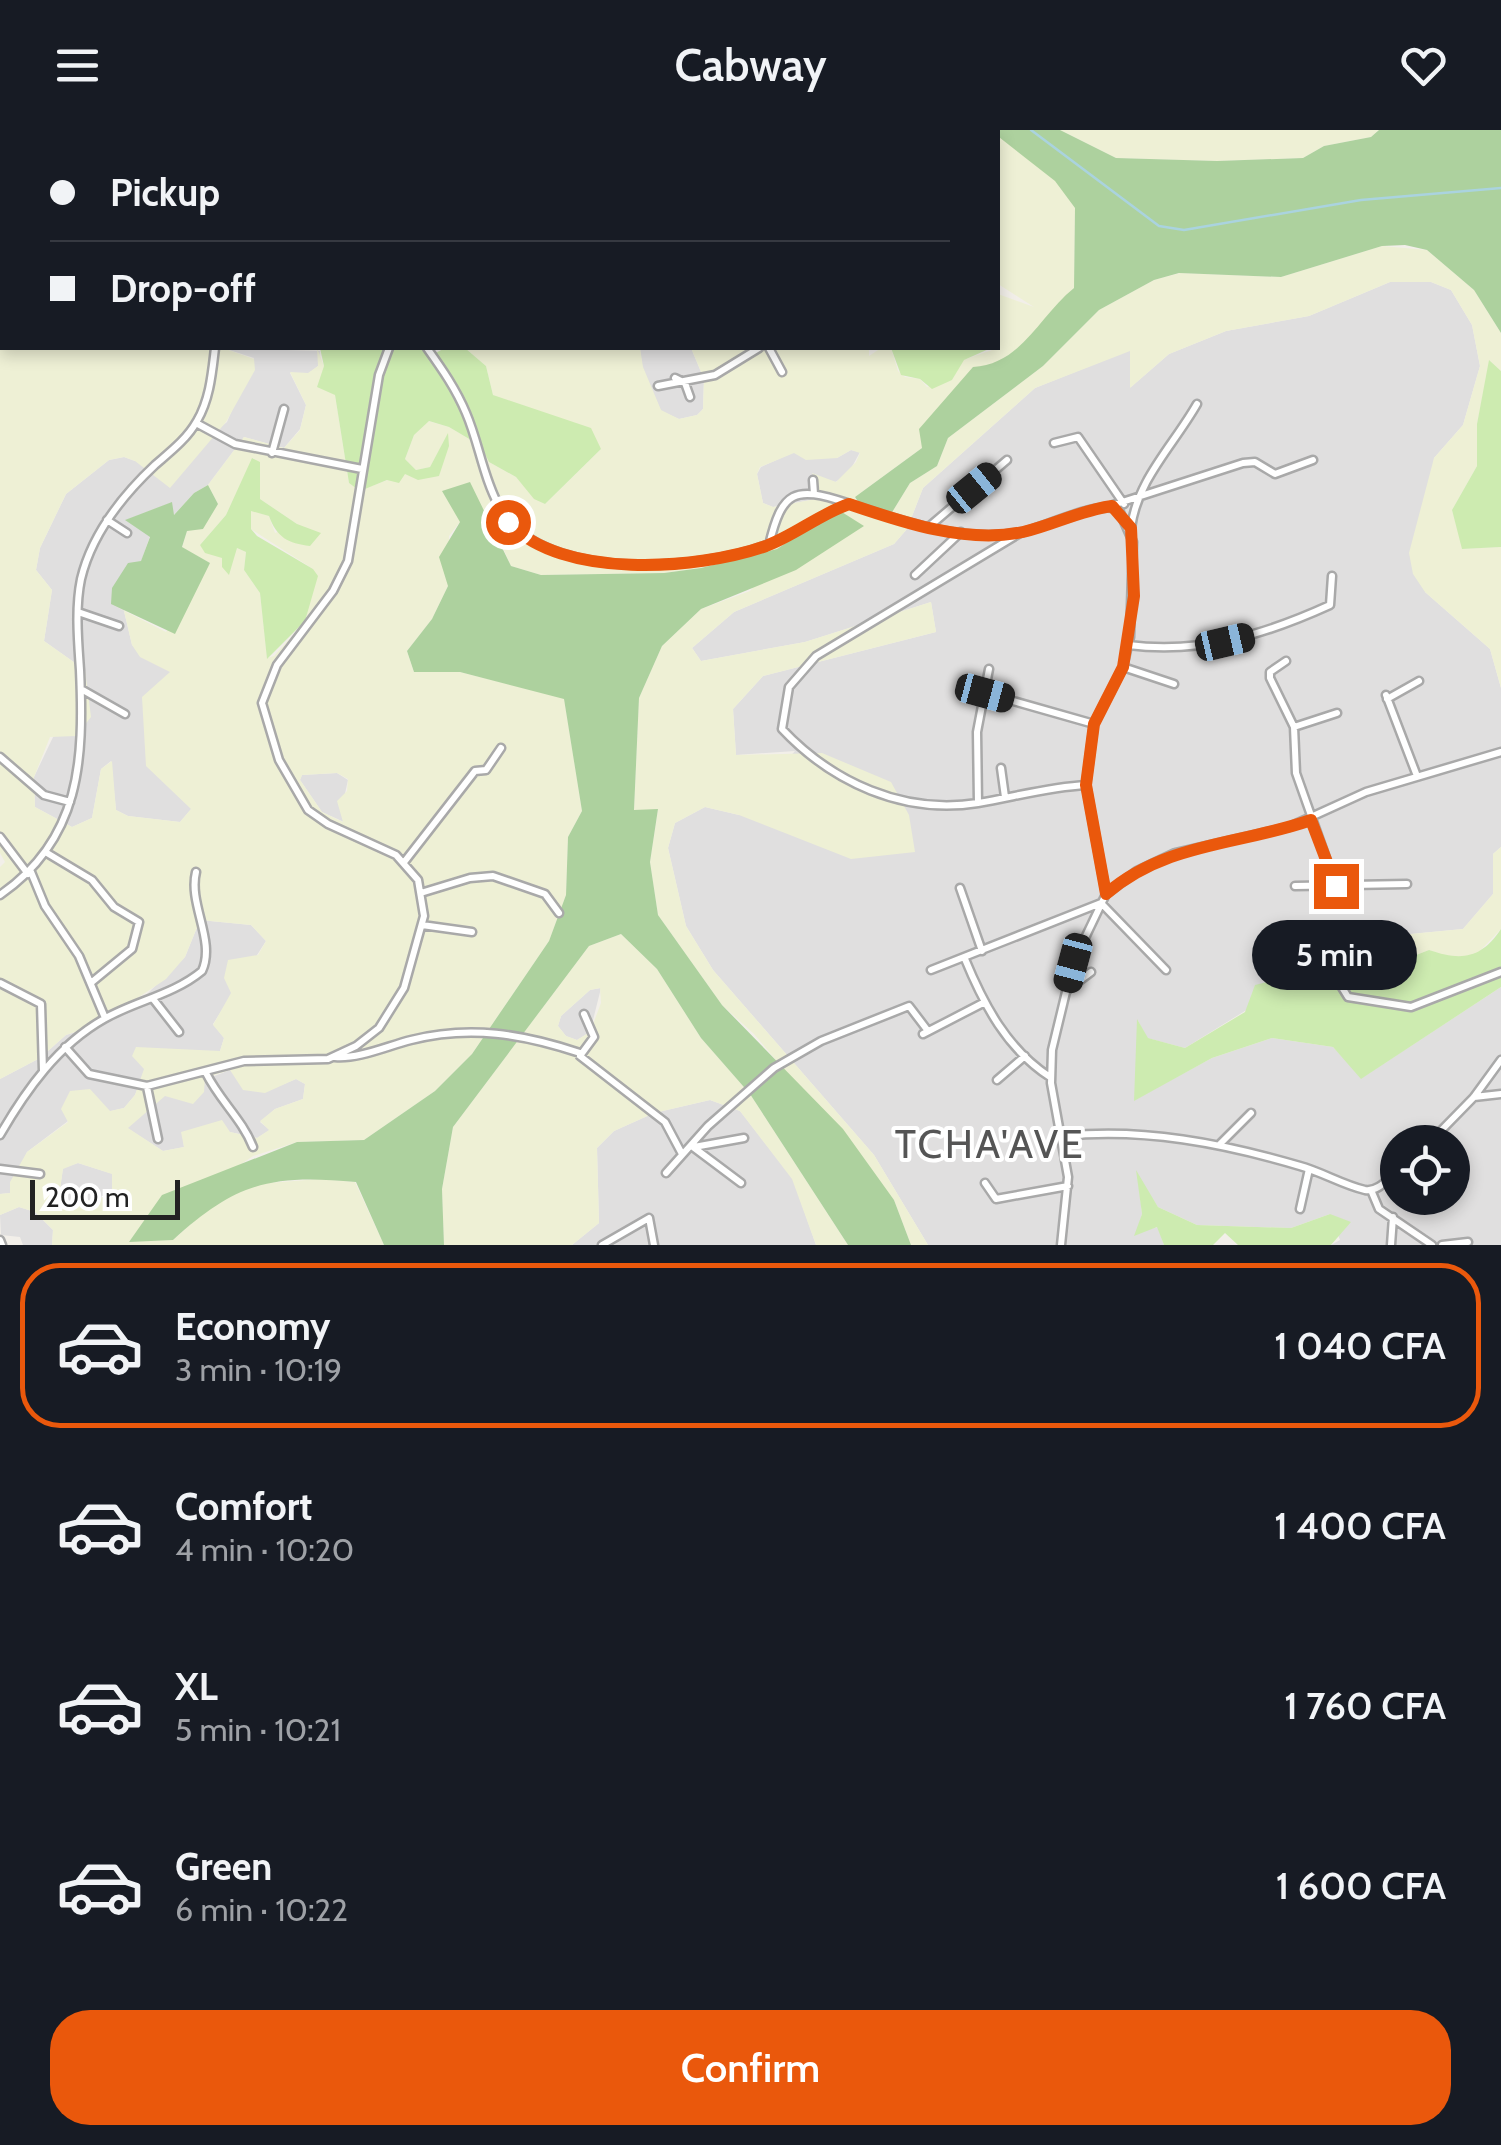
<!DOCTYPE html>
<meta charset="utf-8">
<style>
:root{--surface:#171b24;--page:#20242c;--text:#f1f3f6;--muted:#9ea1a6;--line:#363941;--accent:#ea580c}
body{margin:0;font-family:Cabin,sans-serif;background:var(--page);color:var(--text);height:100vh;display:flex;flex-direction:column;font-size:38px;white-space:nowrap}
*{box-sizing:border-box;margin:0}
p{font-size:32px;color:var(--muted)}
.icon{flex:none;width:55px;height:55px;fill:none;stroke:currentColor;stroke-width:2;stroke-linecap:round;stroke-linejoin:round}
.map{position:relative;height:1115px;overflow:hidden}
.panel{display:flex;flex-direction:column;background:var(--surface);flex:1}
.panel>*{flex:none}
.top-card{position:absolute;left:0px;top:0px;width:1000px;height:220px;box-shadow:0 5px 15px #0003;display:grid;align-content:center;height:220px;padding:0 50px;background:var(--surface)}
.fabs{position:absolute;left:1380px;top:995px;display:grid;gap:20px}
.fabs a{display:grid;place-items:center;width:90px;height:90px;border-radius:50%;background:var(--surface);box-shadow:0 5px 15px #0003;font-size:50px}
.scale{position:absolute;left:30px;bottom:25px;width:150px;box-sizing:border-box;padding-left:10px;border:5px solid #222;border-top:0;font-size:28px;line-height:35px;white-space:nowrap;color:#222;-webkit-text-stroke:8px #fff;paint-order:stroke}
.end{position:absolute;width:45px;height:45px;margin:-22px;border:12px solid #ea580c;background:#fff;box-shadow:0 0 0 5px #fff}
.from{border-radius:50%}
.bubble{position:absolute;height:70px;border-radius:35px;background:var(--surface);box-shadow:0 5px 15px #0003;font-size:32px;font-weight:600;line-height:70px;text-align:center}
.car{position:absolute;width:30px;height:60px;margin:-30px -15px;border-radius:12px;box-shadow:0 0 8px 2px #0007;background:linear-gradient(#222 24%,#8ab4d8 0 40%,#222 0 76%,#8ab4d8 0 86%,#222 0)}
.top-card b{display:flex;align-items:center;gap:35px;height:95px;font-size:38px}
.top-card b+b{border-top:2px solid var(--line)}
.top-card i{width:25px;height:25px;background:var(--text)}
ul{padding:18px 0 0;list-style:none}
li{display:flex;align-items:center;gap:30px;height:165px;margin:0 20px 15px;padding:0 30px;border:5px solid transparent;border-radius:40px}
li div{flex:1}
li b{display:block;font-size:38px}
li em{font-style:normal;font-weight:600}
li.active{border-color:var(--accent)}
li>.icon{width:90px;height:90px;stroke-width:1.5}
.primary-button{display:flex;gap:20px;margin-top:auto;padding:20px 50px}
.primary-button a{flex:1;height:115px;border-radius:40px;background:var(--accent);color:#fff;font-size:40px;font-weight:600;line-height:115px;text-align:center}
header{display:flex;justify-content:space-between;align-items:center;height:130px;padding:0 50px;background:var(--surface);font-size:45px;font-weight:600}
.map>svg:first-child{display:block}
.residential{fill:#e0dfdf;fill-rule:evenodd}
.farmland{fill:#eef0d5;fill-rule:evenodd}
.grass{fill:#cdebb0}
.forest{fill:#add19e}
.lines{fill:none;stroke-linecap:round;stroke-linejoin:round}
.stream{stroke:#aad3df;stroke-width:2.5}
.minor-casing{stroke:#a9a9a9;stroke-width:11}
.minor{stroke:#fff;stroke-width:6}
.route{stroke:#ea580c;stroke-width:12}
.labels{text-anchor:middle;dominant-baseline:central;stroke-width:8;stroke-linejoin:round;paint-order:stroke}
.quarter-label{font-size:40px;letter-spacing:2.5px;fill:#555;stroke:#fff}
</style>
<header><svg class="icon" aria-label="menu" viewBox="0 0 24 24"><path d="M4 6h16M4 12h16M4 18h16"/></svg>Cabway<svg class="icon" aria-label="heart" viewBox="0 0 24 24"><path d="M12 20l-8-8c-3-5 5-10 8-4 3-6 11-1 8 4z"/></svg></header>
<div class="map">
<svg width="1501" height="1115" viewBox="0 0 1501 1115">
<rect width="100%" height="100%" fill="#f2efe9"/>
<!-- residential -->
<path class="residential" d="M1390,152H1431L1451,160L1472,195L1480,236L1463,295L1434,328L1425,462L1490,519L1501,558V717L1493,724V764L1463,799L1400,805L1382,818L1374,837L1352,843L1308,842L1185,918L1147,908L1138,891L1136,969L1212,928L1272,908L1333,917L1362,948L1501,857V1115H1331L1340,1110L1330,1084L1291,1098L1197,1095L1158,1077L1138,1046L1142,1084L1137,1101L1158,1097L1164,1115H928L874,1025L713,840L686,796L668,718L675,693L705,677L739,685L795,621L736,625L733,579L763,546L936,502L931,472L805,512L701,531L692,518L734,482L894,414L907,399L923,358L1035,258L1130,220L1131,257L1169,224L1226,201L1309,186ZM1398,1012H1452V1068H1398Z
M223,218L320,221L318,236L309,243H290L306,275L300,299L284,318L244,307L208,355L194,363L173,386L171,373L126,390L150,406L124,481L132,515L171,542L192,678L180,692L128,686L116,680L111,631L101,639L92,688L72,697L35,677L34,647L85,540L44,511L52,460L36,440L40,418L66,364L109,330L124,327L135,331L211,305L227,292L254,228Z
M640,218H691L704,249L703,279L697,285L679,289L661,281L642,237Z
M851,320L860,322L847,346L835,352L813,345L817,352L816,369L773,377L763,373L757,344L761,337L794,322L837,328Z
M337,643L348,650L342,677L344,692L322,682L300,650L302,645Z
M200,790L251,795L266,811L213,894L224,908L220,921L145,938L135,965L124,978L68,991L27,1022L10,1063L0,1064V949L40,928L66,905L97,895L117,879L146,865L185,827Z
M601,858L590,902L577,910L566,906L558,896L561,886L590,860Z
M230,940L265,962L296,949L305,954L303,969L275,979L260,992L270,1000L257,1008L230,1002H182L184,1017L163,1021L127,998L165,965Z
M710,970L740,981L793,1049L816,1115H572L599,1093L597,1018L614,1001L654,983Z
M78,1033L113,1044L112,1060L108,1067L94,1068L66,1080L58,1073L63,1038Z
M19,1077L35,1082L53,1100L52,1115H23L20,1107L1,1105L0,1085Z"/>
<!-- farmland -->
<path class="farmland" d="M0,0H184L2,2V218H223L254,229L255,240L226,292L170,358L135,331L124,327L109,330L66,364L40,418L36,440L52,460L44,511L85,540L91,587L76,606L50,607L34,647L35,677L72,697L92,688L101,639L112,631L116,680L128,686L180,692L191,679L146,636L142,567L170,542L140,527L132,515L124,481L111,474L166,502L210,433L182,418L187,401L218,374L208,355L244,307L284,318L300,300L306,275L290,242L308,243L318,236L317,218L324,236L321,250L335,265L349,353L361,360L404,344L439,346L448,304L430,337L416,340L405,329L414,305L428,291L449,297L481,316L489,332L516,347L534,368L545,374L601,319L493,265L486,236L465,218H640L643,237L661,280L679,289L697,285L703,279L704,249L691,218H869V226L881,218H891L898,241L905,247L920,249L927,257L952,250L963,230L998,218V164L1034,177L998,154V5L1056,51L1075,78L1074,158L1024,215L992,236L922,318L855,367L862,379L891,384L910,353L937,336L948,308L1043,236L1099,180L1154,150L1180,143L1281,147L1382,116L1427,120L1474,160L1501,203V241L1490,231L1477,294V336L1452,380L1463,419L1501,417V558L1490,519L1425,462L1413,444L1409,423L1434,328L1463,295L1480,236L1472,195L1451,160L1431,152H1390L1309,186L1226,201L1169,224L1130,258V221L1035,258L923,358L907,399L894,414L734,482L692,518L701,531L805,512L931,472L936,502L763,546L733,579L736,625L822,623L891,652L909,685L915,722L851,729L739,685L705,677L675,693L668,718L686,796L713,840L874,1025L928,1115H911L894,1070L754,904L722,875L658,785L650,732L658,680L634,681L639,568L662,516L701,479L750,461L800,401L777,419L701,438L664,443L541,445L511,436L497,405L460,392L449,406L448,456L432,489L407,521L414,542H460L564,568L582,681L568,707L566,765L549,811L472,924L435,961L364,1010L297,1012L253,1026L129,1111L173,1110L214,1073L254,1054L320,1049L355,1052L384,1115H52L53,1100L35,1082L19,1077L0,1085V1064L10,1063V1052L27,1022L68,992L61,979L70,961L90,959L110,981L124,978L135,965L144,939L132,926L136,917L220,921L224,908L213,895L231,863L224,848L228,830L258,825L266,811L251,795L200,790L185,827L166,849L97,895L66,905L40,928L0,949V737L5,732L0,723ZM851,320L860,323L856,332L836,352L812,343L817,352L816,369L773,377L763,373L757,344L760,337L794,323L806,330L837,328ZM253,328L260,333V369L297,394L275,403L269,386L251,380V399L313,439L306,491L274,526L267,528L260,463L244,440L246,422L237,418L222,437L223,428L200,415L226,385ZM337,643L348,649L347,661L337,671L343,692L322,682L300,650L302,645ZM230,940L243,960L265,963L296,949L305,954L303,969L275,979L260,991L269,1000L257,1008L230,1002L222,990L181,1002L184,1017L163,1021L128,998L165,966L193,974L204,962L205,948ZM78,1033L112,1044V1060L108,1067L94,1068L66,1080L58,1073L63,1039Z
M1060,0H1379L1371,7L1324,16L1303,28L1217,31L1116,28Z
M1501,717V799L1475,826L1456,830L1429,820L1406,829L1388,813L1400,805L1463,799L1493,764V724Z
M621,804L657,839L701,908L750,964L848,1115H816L792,1049L740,981L710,970L654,983L614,1001L597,1018L599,1093L572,1115H444L442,1059L453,997L589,816ZM600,858L601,873L590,902L577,910L566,906L558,896L561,886L590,860Z"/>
<!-- grass -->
<path class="grass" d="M320,218H422L428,227L445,218H465L486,236L493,265L591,298L601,319L545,374L534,369L516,347L489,332L481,316L449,297L429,291L414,305L405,329L416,340L430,337L448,303L449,316L439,346L418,350L405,344L399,353L387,350L360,361L349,353L335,265L317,257L324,236Z
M891,218H991L964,230L952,250L932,259L920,249L901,245Z
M1489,230L1501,241V417L1462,419L1452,380L1477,336V294Z
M252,328L260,332V369L297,394L321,403L310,416C288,413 277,408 269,386L251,381V399L257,406L313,439L318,446L305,491L267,529L260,463L244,440L246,422L237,418L229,445L222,437V428L205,423L200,415L226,385Z
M1501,799V857L1361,949L1333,917L1272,908L1212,928L1134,971L1137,889L1148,908L1185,918L1245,882L1255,855L1308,842L1352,843L1373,837L1388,813L1406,829L1429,820C1461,831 1481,829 1501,799Z
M1136,1040L1158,1077L1197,1095L1291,1098L1330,1084L1351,1092L1331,1115H1238L1225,1103L1213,1115H1164L1157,1097L1134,1106L1142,1084Z"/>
<!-- forest -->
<path class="forest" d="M990,0H1060L1116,28L1217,31L1303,28L1324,16L1371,7L1379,0H1501V203L1474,160L1427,120L1405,115L1382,116L1281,147L1179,143L1154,150L1099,180L1043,236L948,308L937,336L910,353L891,384C873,384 865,383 855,367L922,318L919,299L973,237C1022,234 1039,186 1074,158L1075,78L1055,51Z
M470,352L511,436L541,445L664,443L701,438L777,419L837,379L864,396L796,440L701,479L662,516L639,568L634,680L658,679L650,732L658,785L722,875L843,999L894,1070L911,1115H848L750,964L701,908L657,839L621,804L589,816L453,997L442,1059L444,1115H384L356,1052C270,1044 236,1053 173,1110L129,1112L162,1065L297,1012L364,1010L435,961L472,924L549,811L566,765L568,707L582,681L564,569L460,542H414L407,521L432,489L448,456L439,427L460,392L442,361Z
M208,355L218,374L203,399L187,401L182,417L210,433L175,504L111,474L112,458L128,433L141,431L150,407L125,390L172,372L174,385L194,363Z"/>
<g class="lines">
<!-- stream -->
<path class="stream" d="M1031,0L1159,96L1184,100L1361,70L1501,58"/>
<defs>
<path id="minor" d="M184,0L185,2
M358,0L361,2
M707,0L712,2
M482,2L484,0
M820,2L822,0
M427,218C442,239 456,259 466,283C479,313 483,347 499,376C539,453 699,441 767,415C796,405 820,384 849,374C902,391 966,414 1023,402C1045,397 1101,369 1119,380L1133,412L1130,507L1123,537L1094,594L1086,655L1106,764
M769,218L782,242
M675,248L685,253L690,267
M658,256L715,245L759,218
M196,293L235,314L362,339
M1054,313L1078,307L1124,374
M272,323L284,279
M813,350L814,364
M1113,375L1243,333L1255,332L1275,344L1313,330
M107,390L127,403
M931,395L1007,330
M1131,398C1137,350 1173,316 1197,274
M1020,403L816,526L789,557L782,599C832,652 903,685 978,673C1014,667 1049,657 1086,655
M769,415C782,361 794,355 847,373
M915,445L961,402
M78,482L119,496
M1128,515C1201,524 1264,505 1330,475L1332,446
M1286,531L1270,542V548L1294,597L1296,643L1336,756
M1123,537L1174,554
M81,559L125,584
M985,563L1094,594
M1386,565L1417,646
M1387,569L1419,551
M1294,597L1337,583
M0,627L44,665L70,672
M1001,638L1005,667
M978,673L977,602L989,539
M0,707L28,744
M47,723L92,750L114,777L139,792L132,819L92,852
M405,731L475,641L486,640L501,618
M31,742L45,776L79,826L105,888
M1295,756L1407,754
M960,758L982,821
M424,762L470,748L493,746L545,764L559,783
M0,765C81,709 84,630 80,540C78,511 75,478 81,449C92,403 122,366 155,335C170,322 187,309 197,291C210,269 212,243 215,218
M422,795L472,802
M965,829C984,875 1007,919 1050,947
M1330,838L1348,867L1411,877L1501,842
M931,840L1101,773L1166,840
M0,853L41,874L43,941
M1067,860L1091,842
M154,870L179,902
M584,884L594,907L580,926L665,992L682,1024
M923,904L983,873
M65,917L89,944L147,956L244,931L328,929L356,916L379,898L404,858L424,786L418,750L396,725L328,694L308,680L279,630L262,573L277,535L333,461L348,431L379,245L389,218
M335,927C359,929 387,916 411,910C470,895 523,904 580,923
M206,943C220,971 242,989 253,1017
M997,950L1025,926
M147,957L158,1009
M1474,967L1501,964
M0,1005C26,960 58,915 104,889C135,871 173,865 202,841C216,811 188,774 196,742
M1064,1006C1144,998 1222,1013 1300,1036C1322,1042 1343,1055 1365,1060C1378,1062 1388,1049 1398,1041
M1430,1012L1474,967L1501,930
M1219,1015L1251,983
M693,1017L741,1053
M694,1017L744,1008
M0,1039L40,1044
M666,1043L708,996L774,938L821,911L909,876L928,901
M985,1053L996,1069L1068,1056
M1371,1060L1379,1079L1432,1115
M1300,1079L1309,1039
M0,1110L2,1115
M602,1115L649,1088L654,1115
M1061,1115L1068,1047L1051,953L1052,920L1073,833L1106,764L1137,741L1175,723L1289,697L1366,662L1501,622
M1391,1115L1393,1087
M1442,1115L1468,1112"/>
</defs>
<!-- minor casing -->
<use href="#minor" class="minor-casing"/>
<!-- minor -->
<use href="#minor" class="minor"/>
</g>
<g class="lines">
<!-- route -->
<path class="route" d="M508,392C561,450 698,440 766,416C795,405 820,384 849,374C902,392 966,414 1023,402C1053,395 1081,380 1112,376L1131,398L1134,466L1123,537L1094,594L1086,655L1106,764C1166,712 1240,715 1311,690L1336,756"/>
</g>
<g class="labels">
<!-- quarter labels -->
<g class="quarter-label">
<text x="990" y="1013">TCHA'AVE</text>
</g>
</g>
</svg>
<div class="fabs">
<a><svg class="icon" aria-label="locate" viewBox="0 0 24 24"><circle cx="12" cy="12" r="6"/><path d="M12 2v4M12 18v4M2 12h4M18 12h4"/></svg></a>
</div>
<div class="scale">200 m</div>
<i class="end from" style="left:508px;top:392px"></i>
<i class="end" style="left:1336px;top:756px"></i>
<div class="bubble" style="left:1252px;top:790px;width:165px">5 min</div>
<i class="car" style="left:974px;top:358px;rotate:51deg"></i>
<i class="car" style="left:1225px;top:512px;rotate:77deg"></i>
<i class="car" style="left:985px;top:563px;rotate:105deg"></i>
<i class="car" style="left:1073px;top:833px;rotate:195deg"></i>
<div class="top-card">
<b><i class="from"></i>Pickup</b>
<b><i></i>Drop-off</b>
</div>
</div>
<section class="panel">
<ul>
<li class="active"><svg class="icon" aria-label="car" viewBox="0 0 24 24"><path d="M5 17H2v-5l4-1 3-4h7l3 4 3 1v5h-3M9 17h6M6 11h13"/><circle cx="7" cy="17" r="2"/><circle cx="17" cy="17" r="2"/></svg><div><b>Economy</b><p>3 min · 10:19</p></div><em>1 040 CFA</em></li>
<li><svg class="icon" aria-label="car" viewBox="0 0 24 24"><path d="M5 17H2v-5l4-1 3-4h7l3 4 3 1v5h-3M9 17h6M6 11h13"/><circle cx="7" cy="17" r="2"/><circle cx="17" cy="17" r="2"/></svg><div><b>Comfort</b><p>4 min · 10:20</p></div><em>1 400 CFA</em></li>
<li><svg class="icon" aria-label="car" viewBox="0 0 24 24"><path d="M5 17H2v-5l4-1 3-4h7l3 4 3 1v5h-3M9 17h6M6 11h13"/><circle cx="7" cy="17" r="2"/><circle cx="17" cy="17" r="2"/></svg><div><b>XL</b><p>5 min · 10:21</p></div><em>1 760 CFA</em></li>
<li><svg class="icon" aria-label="car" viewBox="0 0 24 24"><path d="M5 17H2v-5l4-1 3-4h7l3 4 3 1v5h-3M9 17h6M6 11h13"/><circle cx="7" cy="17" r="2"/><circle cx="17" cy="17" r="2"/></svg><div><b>Green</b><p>6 min · 10:22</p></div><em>1 600 CFA</em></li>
</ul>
<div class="primary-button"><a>Confirm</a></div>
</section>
